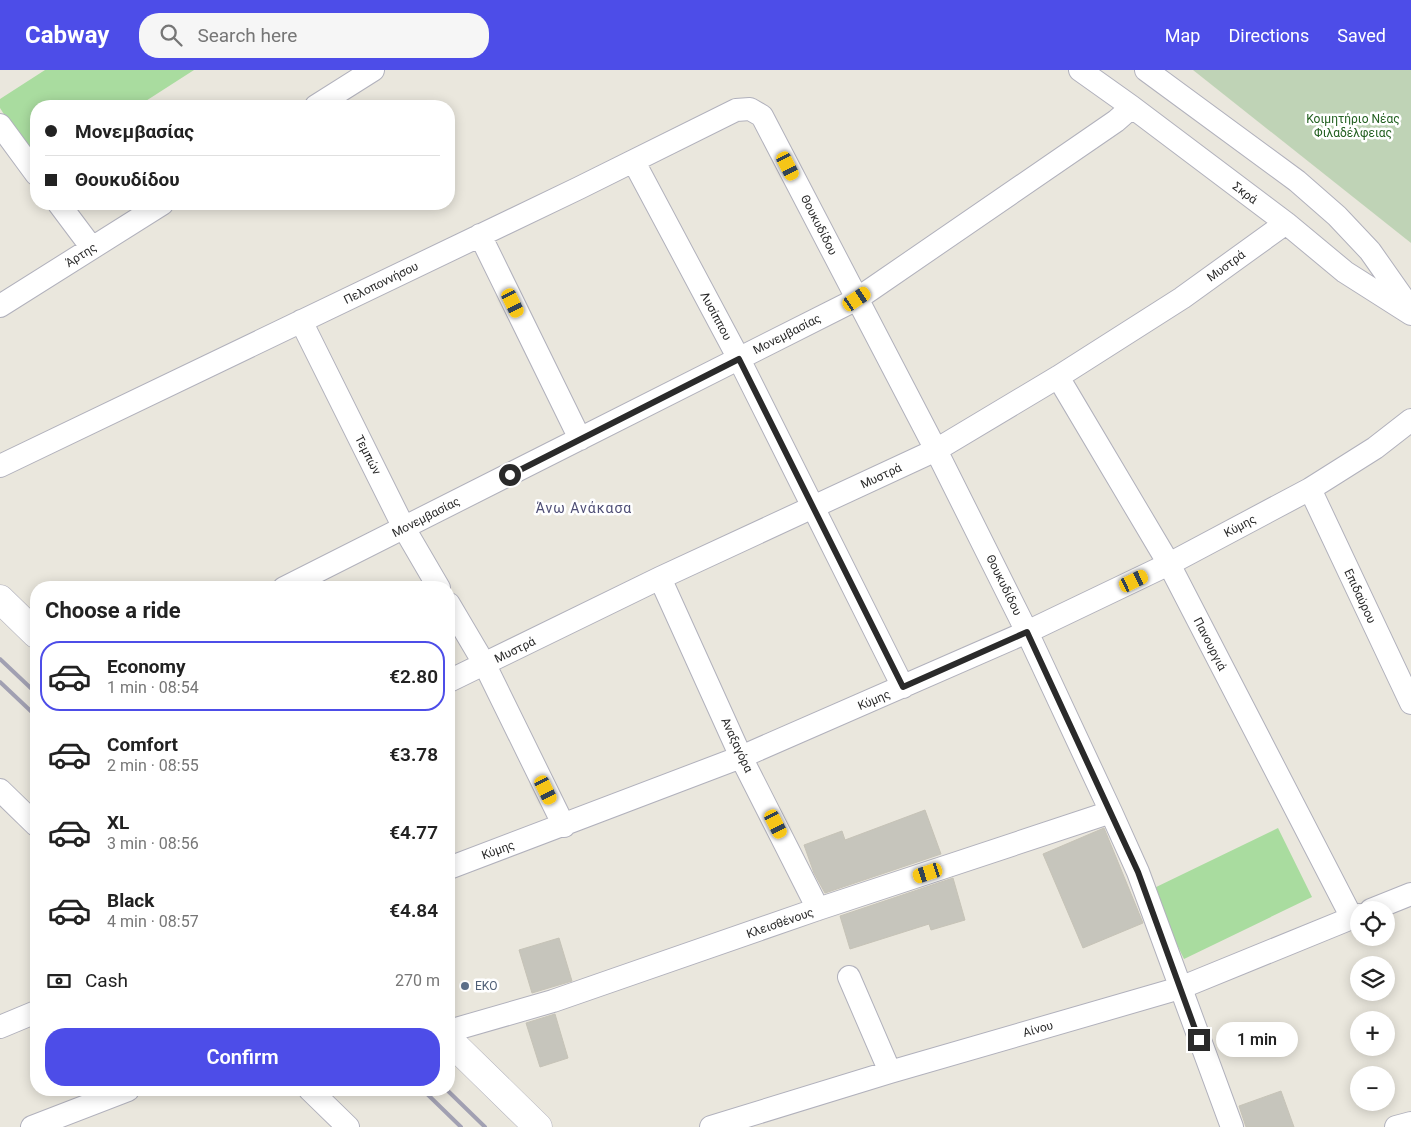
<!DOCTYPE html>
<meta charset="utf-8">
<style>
:root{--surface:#fff;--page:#f6f6f6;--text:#222;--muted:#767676;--line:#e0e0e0;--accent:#4d4de8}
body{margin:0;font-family:Roboto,sans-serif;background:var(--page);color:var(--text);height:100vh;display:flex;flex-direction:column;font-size:19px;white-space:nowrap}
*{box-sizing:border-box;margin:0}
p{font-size:16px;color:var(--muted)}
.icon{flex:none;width:28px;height:28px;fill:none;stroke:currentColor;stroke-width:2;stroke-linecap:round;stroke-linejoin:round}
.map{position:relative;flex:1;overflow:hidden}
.side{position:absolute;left:30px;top:511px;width:425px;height:515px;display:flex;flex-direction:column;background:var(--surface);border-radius:20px;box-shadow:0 2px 12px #0003}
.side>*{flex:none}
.banner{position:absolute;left:30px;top:30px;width:425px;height:110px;border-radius:20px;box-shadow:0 2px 12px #0003;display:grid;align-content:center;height:110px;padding:0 15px;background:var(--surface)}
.buttons{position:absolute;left:1350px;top:831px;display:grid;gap:10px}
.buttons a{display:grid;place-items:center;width:45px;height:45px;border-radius:50%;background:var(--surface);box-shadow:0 2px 12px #0003;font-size:25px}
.end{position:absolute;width:22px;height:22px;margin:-11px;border:6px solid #2a2a2a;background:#fff;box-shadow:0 0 0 2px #fff}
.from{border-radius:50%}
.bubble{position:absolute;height:35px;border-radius:18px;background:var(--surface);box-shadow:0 2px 12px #0003;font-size:16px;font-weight:600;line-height:35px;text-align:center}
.car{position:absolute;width:15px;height:30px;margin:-15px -8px;border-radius:6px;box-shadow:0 0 4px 1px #0007;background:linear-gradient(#f5c518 24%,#345 0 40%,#f5c518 0 76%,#345 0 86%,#f5c518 0)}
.banner b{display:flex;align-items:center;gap:18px;height:48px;font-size:19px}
.banner b+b{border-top:1px solid var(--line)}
.banner i{width:12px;height:12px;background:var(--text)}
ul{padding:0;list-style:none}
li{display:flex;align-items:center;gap:15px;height:70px;margin:0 10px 8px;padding:0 5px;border:2px solid transparent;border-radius:20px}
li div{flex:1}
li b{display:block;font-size:19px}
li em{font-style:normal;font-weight:600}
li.on{border-color:var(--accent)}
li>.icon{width:45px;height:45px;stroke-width:1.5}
h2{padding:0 15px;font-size:22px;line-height:60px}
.pay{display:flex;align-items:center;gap:12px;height:55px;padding:0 15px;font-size:19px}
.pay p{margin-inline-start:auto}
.action{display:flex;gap:10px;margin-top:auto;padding:10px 15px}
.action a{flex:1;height:58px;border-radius:20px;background:var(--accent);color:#fff;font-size:20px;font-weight:600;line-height:58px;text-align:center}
header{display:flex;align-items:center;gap:30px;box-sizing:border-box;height:70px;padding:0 25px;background:var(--accent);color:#fff}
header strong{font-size:24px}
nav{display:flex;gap:28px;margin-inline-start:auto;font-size:18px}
.search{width:350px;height:45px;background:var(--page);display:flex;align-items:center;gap:12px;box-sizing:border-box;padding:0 18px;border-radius:20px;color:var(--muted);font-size:19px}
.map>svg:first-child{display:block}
.green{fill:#a9dc9f}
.cemetery{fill:#bfd3b6}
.building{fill:#c6c5bc;stroke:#c6c3b7}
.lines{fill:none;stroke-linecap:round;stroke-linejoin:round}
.street-casing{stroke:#b1b1bc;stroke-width:24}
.secondary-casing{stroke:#b1b1bc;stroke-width:29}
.street{stroke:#fff;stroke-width:22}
.secondary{stroke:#fff;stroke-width:28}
.rail{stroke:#a1a0b2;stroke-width:4}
.route{stroke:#2a2a2a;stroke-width:6}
.service-dot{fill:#5c6f8a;stroke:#fff;stroke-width:2}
.labels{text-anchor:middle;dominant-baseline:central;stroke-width:5;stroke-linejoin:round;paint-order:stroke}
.park-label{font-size:12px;fill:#236021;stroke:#fff}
.street-label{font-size:12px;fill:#2a2a2a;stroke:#fff}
.service-label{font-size:12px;fill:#4e5e75;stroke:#fff;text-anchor:start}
.neighbourhood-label{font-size:14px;letter-spacing:1px;fill:#4f4f76;stroke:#fff}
</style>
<header>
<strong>Cabway</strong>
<div class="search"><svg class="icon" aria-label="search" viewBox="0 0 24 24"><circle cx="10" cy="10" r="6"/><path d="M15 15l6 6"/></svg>Search here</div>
<nav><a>Map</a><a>Directions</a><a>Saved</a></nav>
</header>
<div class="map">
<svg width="1411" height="1057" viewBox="0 0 1411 1057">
<rect width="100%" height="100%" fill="#eae7dd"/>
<!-- green -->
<path class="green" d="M45,0H194L138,36H36V95L0,38V29Z
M1278,758L1312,827L1184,889L1150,820Z"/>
<!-- cemetery -->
<path class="cemetery" d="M1193,0H1411V173Z"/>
<!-- building -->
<path class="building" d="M925,740L941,784L825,823L814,803L804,775L842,761L845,770Z
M1104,758L1143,853L1083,878L1043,784Z
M953,808L965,850L931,860L929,854L850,879L840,846Z
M559,868L572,911L532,923L519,880Z
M555,944L568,988L540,997L526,953Z
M1281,1021L1294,1057H1246L1239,1036Z"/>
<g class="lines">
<defs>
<path id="street" d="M1080,0L1132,37L1286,153L1345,202L1411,244
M1146,0L1297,111L1337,146L1370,181L1410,238
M316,36L373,0
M0,55L36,104
M634,92L739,289L903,617
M59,134L92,178
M480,165L580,369
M0,236L162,134
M301,251L404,458L439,518
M1058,307L1169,494L1352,848
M0,396L579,118L736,40L750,39L762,46L936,380L1027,562L1111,742L1138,802L1232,1057
M1310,419L1411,633
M660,508L741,687L818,839
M284,518L857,229L1116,51L1132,37
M449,534L485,595L564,756
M449,611L660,508L936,380L1058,307L1182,228L1286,153
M0,720L36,755
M449,798L741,687L1027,562L1169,494L1310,419L1375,378L1411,350
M1371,840L1411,824
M849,907L890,1002
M0,957L36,942
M449,961L553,931L818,839L1111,742
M310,1020L348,1057
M32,1057L128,1020
M711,1057L890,1002L1180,918L1359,845
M1396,1057L1411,1053"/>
<path id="secondary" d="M0,529L36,564
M449,970L538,1057"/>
</defs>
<!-- street casing -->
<use href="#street" class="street-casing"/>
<!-- secondary casing -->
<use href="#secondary" class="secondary-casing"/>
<!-- street -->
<use href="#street" class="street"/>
<!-- secondary -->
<use href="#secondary" class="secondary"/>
<!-- rail -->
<path class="rail" d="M0,589L36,623
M0,612L36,646
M423,1020L461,1057
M447,1020L485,1057"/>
</g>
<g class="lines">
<!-- route -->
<path class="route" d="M510,405L739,289L903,617L1027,562L1138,802L1199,970"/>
</g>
<!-- markers -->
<circle class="service-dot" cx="465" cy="916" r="5"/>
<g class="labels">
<!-- park labels -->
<g class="park-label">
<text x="1353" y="49">Κοιμητήριο Νέας<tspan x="1353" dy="14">Φιλαδέλφειας</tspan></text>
</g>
<!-- street labels -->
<g class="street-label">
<text transform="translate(1245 123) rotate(37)">Σκρά</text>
<text transform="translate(819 155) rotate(63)">Θουκυδίδου</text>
<text transform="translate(81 185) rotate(-32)">Άρτης</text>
<text transform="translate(1226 196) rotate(-36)">Μυστρά</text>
<text transform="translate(381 213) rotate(-26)">Πελοποννήσου</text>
<text transform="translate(716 246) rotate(62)">Λυσίππου</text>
<text transform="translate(787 264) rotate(-27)">Μονεμβασίας</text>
<text transform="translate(368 385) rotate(63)">Τεμπών</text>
<text transform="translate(881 406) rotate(-25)">Μυστρά</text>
<text transform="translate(426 447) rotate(-27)">Μονεμβασίας</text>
<text transform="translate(1240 456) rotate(-28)">Κύμης</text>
<text transform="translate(1004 515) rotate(64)">Θουκυδίδου</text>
<text transform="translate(1360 526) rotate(65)">Επιδαύρου</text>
<text transform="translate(1210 574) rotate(63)">Πανουργιά</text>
<text transform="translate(515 580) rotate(-26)">Μυστρά</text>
<text transform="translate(874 630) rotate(-23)">Κύμης</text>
<text transform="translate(737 675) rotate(65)">Αναξαγόρα</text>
<text transform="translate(498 780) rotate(-20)">Κύμης</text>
<text transform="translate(780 853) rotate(-19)">Κλεισθένους</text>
<text transform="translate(1038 959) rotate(-16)">Αίνου</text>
</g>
<!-- service labels -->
<g class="service-label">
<text x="475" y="916">EKO</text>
</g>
<!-- neighbourhood labels -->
<g class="neighbourhood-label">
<text x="584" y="438">Άνω Ανάκασα</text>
</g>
</g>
</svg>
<div class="buttons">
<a><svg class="icon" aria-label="locate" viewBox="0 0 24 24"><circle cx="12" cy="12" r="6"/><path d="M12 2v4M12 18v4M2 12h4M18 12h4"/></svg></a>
<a><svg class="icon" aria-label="layers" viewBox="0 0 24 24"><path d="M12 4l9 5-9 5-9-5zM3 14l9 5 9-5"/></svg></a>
<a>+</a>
<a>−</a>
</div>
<i class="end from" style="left:510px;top:405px"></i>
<i class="end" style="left:1199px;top:970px"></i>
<div class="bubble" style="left:1216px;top:952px;width:82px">1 min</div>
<i class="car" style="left:788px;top:96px;rotate:153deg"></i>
<i class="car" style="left:857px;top:229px;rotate:56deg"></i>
<i class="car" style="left:513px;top:233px;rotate:154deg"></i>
<i class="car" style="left:1134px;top:511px;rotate:64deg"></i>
<i class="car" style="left:546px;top:720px;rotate:154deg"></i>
<i class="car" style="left:776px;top:754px;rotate:153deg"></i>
<i class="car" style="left:928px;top:803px;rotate:252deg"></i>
<div class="banner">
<b><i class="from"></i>Μονεμβασίας</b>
<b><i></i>Θουκυδίδου</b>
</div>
<section class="side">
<h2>Choose a ride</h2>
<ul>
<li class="on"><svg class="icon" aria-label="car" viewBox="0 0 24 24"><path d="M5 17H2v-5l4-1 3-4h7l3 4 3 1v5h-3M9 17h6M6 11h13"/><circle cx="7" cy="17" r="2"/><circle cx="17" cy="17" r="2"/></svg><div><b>Economy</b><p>1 min · 08:54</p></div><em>€2.80</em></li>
<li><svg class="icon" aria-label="car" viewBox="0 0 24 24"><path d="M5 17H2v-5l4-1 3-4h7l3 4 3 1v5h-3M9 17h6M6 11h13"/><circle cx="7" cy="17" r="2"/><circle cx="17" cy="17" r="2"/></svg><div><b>Comfort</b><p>2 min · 08:55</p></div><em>€3.78</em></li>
<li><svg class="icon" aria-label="car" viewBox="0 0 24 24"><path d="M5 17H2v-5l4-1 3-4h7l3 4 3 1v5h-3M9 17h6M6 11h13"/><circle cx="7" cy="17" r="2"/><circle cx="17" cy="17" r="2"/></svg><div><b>XL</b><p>3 min · 08:56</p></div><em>€4.77</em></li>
<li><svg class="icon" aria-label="car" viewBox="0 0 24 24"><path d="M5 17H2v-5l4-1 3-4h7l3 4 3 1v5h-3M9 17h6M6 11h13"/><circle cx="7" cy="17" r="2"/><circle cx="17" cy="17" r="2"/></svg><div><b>Black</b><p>4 min · 08:57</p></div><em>€4.84</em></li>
</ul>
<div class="pay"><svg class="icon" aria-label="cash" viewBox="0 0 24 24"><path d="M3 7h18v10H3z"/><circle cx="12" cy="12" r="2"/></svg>Cash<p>270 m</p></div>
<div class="action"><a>Confirm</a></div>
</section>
</div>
